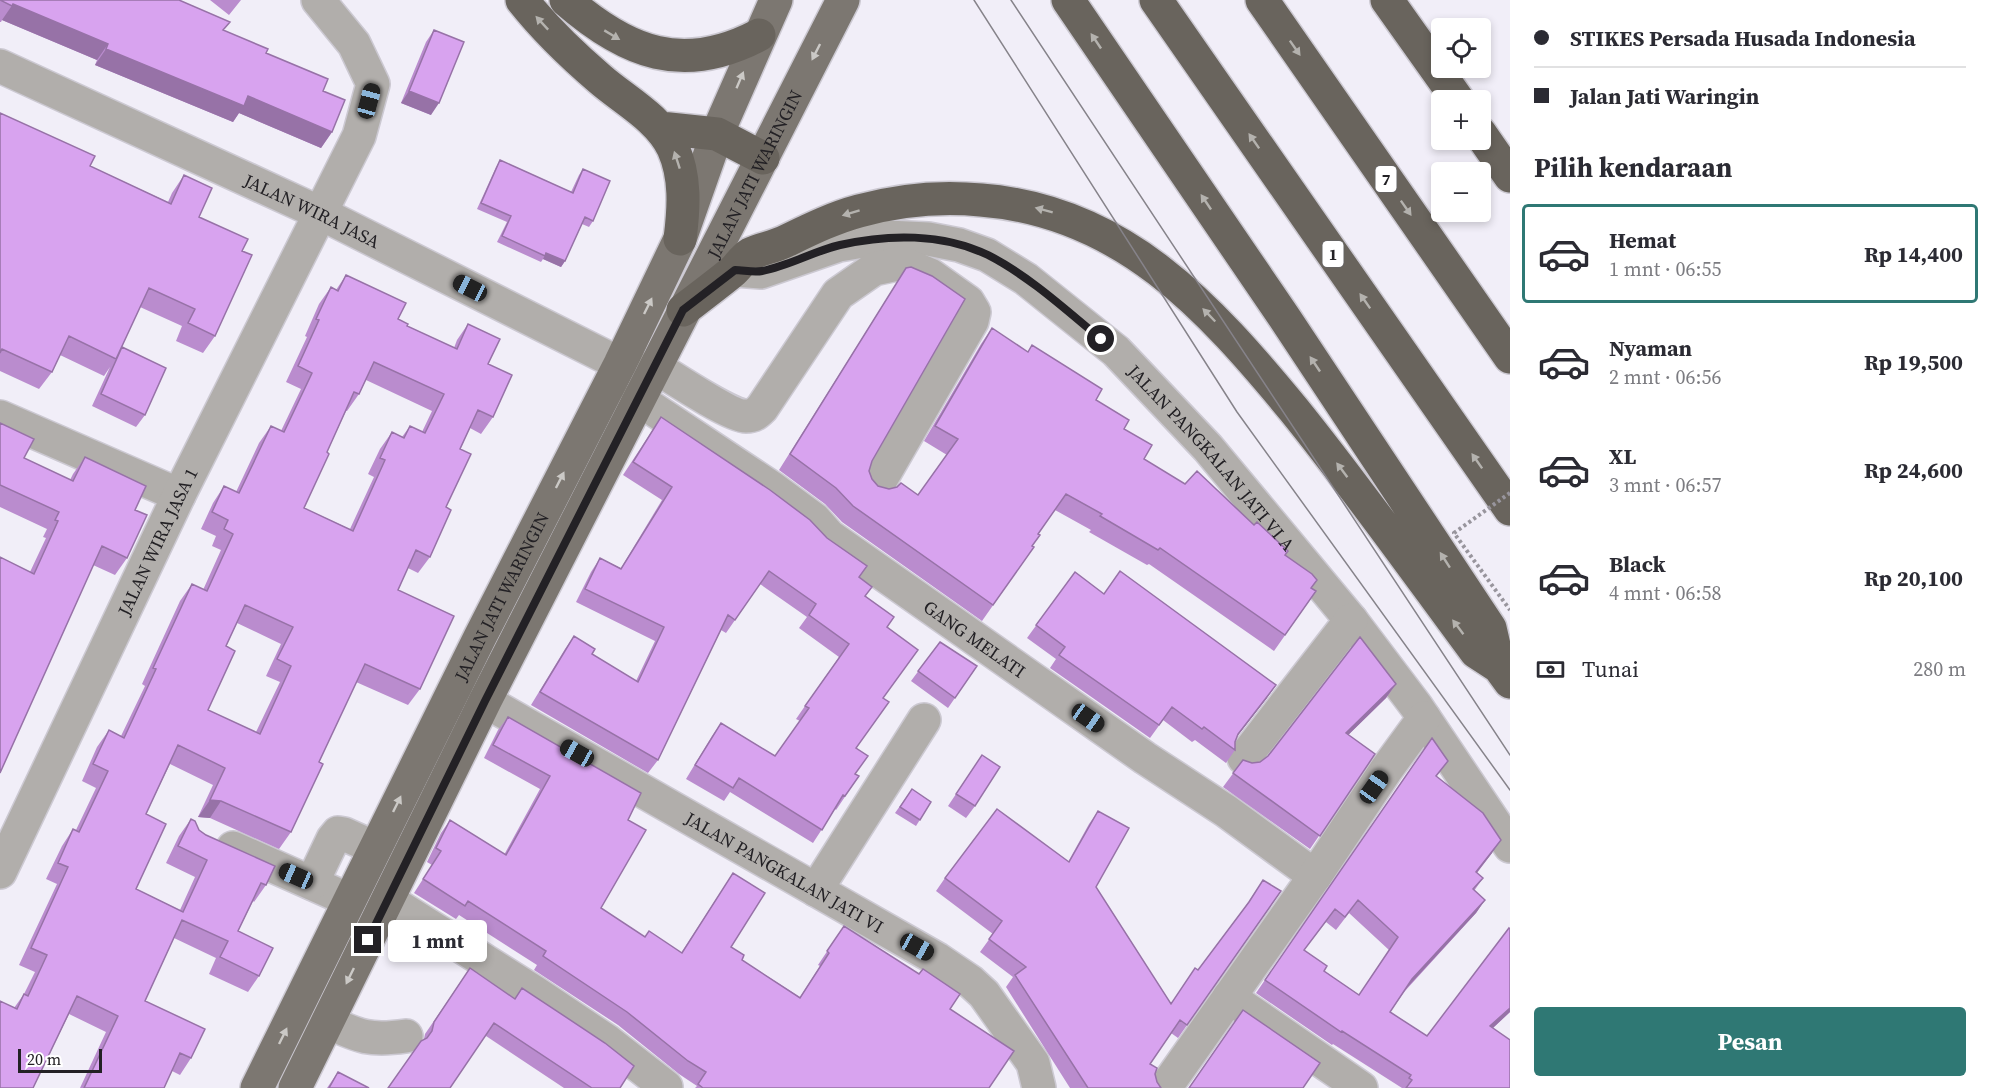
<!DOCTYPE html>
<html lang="id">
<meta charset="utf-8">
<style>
:root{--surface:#fff;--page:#f7f7f7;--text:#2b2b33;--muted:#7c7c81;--line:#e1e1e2;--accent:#2f7874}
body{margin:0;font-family:"Source Serif 4",serif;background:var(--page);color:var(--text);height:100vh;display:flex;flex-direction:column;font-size:22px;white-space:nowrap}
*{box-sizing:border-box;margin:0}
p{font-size:20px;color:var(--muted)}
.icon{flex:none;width:33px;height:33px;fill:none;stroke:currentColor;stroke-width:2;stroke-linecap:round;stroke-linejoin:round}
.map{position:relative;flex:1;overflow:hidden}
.details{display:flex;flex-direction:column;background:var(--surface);width:480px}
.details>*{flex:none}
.top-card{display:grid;align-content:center;height:132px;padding:0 24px;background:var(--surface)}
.tools{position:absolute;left:1431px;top:18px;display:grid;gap:12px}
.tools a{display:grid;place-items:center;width:60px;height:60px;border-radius:6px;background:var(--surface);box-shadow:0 3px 9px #0003;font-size:30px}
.scale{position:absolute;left:18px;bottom:15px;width:84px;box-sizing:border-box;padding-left:6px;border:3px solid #232125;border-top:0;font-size:16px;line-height:21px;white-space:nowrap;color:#232125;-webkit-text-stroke:4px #fff;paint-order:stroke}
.end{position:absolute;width:27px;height:27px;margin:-14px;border:8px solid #232125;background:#fff;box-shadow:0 0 0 3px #fff}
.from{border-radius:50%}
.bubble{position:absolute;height:42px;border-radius:6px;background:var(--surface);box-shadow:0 3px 9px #0003;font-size:20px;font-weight:700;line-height:42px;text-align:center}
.car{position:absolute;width:18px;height:36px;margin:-18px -9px;border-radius:8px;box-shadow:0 0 4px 2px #0007;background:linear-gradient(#222 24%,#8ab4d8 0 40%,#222 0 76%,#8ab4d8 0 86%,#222 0)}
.top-card b{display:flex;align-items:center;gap:21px;height:57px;font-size:22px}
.top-card b+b{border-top:2px solid var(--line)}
.top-card i{width:15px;height:15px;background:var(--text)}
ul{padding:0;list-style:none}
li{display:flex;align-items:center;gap:18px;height:99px;margin:0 12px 9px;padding:0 12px;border:3px solid transparent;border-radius:6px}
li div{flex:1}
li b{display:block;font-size:22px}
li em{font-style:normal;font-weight:700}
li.active{border-color:var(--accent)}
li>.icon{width:54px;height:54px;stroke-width:1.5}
h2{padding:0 24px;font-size:27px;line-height:72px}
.pay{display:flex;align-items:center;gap:15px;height:66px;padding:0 24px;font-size:22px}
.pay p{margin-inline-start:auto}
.cta{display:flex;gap:12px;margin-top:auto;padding:12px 24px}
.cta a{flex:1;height:69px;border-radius:6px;background:var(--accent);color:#fff;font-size:24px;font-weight:700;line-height:69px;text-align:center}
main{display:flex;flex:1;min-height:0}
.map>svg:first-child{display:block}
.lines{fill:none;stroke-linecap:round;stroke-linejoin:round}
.minor-casing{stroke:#ccc9d2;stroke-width:36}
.major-casing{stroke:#ccc9d2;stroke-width:36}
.highway-casing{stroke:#ccc9d2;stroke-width:36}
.minor{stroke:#b1aeab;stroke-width:33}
.major{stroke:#7c7771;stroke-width:33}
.highway{stroke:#69645d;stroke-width:33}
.tram{stroke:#86838a;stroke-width:1.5}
.path-bridge{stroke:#98959d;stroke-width:4;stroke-dasharray:3 3;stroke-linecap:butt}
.wall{fill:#ba8cce;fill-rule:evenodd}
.shaded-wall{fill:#9772a7}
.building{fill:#d8a3ef;stroke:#9772a7;stroke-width:1.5;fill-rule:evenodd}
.oneway{fill:#b4b2ae}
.oneway2{fill:#cbc9c6}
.route{stroke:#232125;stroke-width:8}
.labels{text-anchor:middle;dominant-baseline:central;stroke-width:4.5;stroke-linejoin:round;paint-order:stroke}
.shield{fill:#fff;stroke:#656466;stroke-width:1.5}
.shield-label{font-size:16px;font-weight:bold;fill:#232125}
.street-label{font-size:18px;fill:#232125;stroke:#fff}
</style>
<main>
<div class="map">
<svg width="1510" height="1088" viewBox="0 0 1510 1088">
<rect width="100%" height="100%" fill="#f1eef8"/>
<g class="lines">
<defs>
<g id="minor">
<path id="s1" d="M0,66L320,213L620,364"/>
<path id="s2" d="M735,270L761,272L839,245L887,237L928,239L959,245L987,255L1026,279L1116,351L1208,448L1351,620L1416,706L1510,846"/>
<path d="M654,366C670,376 732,417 746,416C754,416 757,413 762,408L838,294L874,269L902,263L930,275L968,302L974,312L972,321L877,486"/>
<path id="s3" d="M638,399L772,488L814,519L829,536L1145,758L1226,811L1315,876"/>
<path d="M0,417L179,495"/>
<path id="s4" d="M485,701L937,959L971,982L984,994L1033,1063L1039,1088"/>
<path d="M1244,758L1351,620"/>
<path d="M233,848L349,900"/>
<path id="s5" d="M0,872L179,495L359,136L373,84L354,44L318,0"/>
<path d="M312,883L333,839L338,833L344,834L375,848"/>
<path d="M816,890L924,720"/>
<path d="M388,900L534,992L607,1041L666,1087"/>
<path d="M1229,997L1361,1088"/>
<path d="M328,1022C360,1037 370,1041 406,1036"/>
<path d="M1165,1088L1315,876L1386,770L1424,718"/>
</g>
<g id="major">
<path id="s6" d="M257,1088L480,637L620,364L680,239L717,134L776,0"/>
<path id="s7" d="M295,1088L485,701L843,0"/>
</g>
<path id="highway" d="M522,0C545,29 572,55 600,79C624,100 659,118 673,148C686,177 684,208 680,239
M566,0C627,53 683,75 759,35
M1068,0L1284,317L1490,628L1499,667
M1156,0L1510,509
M1262,0L1510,357
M1387,0L1458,100
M660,128L717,134L763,158
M1480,133L1510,176
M683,310C700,297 716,285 732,272C738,267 743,258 750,254C761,249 773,247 784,242C809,230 833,218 859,211C899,200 940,196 981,200C1123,211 1209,307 1294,410C1357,488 1416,571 1476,652L1499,667L1510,682"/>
</defs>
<!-- minor casing -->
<use href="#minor" class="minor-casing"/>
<!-- major casing -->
<use href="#major" class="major-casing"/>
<!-- highway casing -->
<use href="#highway" class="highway-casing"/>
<!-- minor -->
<use href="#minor" class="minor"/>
<!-- major -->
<use href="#major" class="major"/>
<!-- highway -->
<use href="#highway" class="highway"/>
<!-- tram -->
<path class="tram" d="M974,0L1237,412L1510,790
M1011,0L1510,755"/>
<!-- path-bridge -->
<path class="path-bridge" d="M1510,493L1454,533L1510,610"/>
</g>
<!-- wall -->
<path class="wall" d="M0,0L224,31L266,53L323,91L332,132L321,148L239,113L233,122L95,65L97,60L2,20L1,22H0Z
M210,0H241L229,15Z
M434,30L431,115L401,103L426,42Z
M0,113L90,166L168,202L172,193L184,175L199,217L242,251L215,336L203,353L176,341L182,326L140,307L120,350L145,415L136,427L92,406L110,367L104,376L60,355L52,372L39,389L0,371Z
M500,160L571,192L579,175L583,169L593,221L589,227L582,224L565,261L561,267L543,259L541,262L497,242L507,222L477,209L496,167Z
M906,268L869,471L872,479L878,486L918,495L947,455L924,441L981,344L992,328L1096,400L1124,429L1144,459L1285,555L1311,588L1316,591L1274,651L1149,564L1147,565L1089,532L1091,530L1055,510L1038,534L1032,546L1034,547L982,621L842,522L825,504L779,470L896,284Z
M346,275L398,319L407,326L454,348L457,340L468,324L488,364L493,417L481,434L470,428L460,449L446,507L430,557L418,573L408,568L398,590L420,689L408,705L356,682L319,762L291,832L279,849L210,818L198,817L213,785L170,764L146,814L136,889L180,910L195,877L166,863L179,836L191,819L199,830L266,885L254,902L253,901L238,931L259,976L248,992L209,974L216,958L174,938L145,1001L191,1058L180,1075L172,1071L164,1088H80L106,1032L69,1014L33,1088L14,1008L24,994L35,972L19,965L57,884L46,879L62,846L73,829L76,830L96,788L82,781L97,747L109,730L121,736L145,686L142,684L180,601L192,584L203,590L221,550L212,546L216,536L201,529L213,503L224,486L236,492L259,443L271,426L281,431L301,389L286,382L307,337L305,336L319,304L331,287L336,290ZM366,380L432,411L422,432L410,426L402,437L392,432L380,449L368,474L374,477L350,529L304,508L327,452L346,411H347L359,394ZM237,623L281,644L266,676L280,682L256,732L208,710L226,646Z
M661,417L859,577L866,596L887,628L883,698L856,748L855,774L859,776L836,810L835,809L813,843L730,792L724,801L686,779L712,736L721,723L775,756L800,721L796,719L839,657L799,628L807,617L760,584L726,633L721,630L658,760L648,773L531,705L565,649L574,636L592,654L636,681L655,641L576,602L591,572L600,558L621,568L662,500L623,475Z
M0,423L24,458L70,480L73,474L85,457L135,510L127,558L115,575L93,565L0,773L30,572L46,538L43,537L47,529L0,507Z
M1075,572L1104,594L1267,698L1237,736L1235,742V750L1226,763L1195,740L1192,742L1163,720L1150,738L1050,668L1056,659L1027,638Z
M940,642L977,666L948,708L911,681Z
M1396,684L1386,698L1348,735L1375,754L1310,849L1223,787L1243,760L1252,763L1260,762Z
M508,717L628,820L601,908L645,937L681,953L733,873L731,947L742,960L800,997L820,966L818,965L844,926L950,1009L989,1088H695L697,1086L679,1074L618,1025L534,970L537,965L459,915L456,919L414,893L432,865L427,862L441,833L450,820L504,855L540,789L484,758L498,730Z
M1432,738L1437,777L1492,853L1477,873L1483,878L1474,891L1485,900L1476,913L1405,991L1390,1012L1427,1036L1510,929V1012L1493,1028L1510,1088H1402L1333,1044L1332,1045L1256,993ZM1349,913L1389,950L1359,995L1324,971L1304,950L1326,922L1336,930Z
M974,767L975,806L966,818L948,806Z
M912,789L931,802L916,826L895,813Z
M1098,811L1096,887L1171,1004L1198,970L1243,910L1263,880L1281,891L1178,1038L1171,1033L1150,1064L1155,1074L1157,1082L1161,1088H1070L1006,987L1013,977L980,952L993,934L936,891L945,878L1068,862L1089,824Z
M470,968L515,999L522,988L620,1088H564L486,1036L424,1039L425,1034Z
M338,1072L369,1088H327Z"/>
<!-- shaded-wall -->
<path class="shaded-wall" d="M13,4L108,44L97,60L2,20Z
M106,49L248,96L332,132L321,148L239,113L233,122L95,65Z
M409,91L439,103L431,115L401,103Z
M546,253L565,261L561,267L543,259Z
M1396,684L1386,698L1336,747L1346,733Z
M1276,685L1267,698L1229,747L1238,734Z
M210,800L221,801L210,818L198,817Z
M1501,840L1492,853L1467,885L1476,872Z
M1485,900L1476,913L1403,992L1412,979Z
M1510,1008V1012L1481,1039L1490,1026Z"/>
<!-- building -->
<path class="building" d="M0,0H179L230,22L223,30L268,49L266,53L328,79L323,91L345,100L332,132L248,96L244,106L106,49L108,44L13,4L12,6Z
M434,30L464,42L439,103L409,91Z
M0,113L95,156L90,166L171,204L184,175L212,188L199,217L248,239L242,251L252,255L215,336L188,323L195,309L149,288L116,359L69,336L52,372L2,349L0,353Z
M500,160L573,193L583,169L610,181L593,221L585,217L565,261L546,253L545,256L502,236L511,216L481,203Z
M911,267L932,276L965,299L872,461L869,471L872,479L878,486L889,489L897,487L901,483L918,495L958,439L935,426L992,328L1028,352L1032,345L1102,389L1096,400L1129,420L1124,429L1152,445L1144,459L1185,484L1197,471L1254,525L1257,522L1288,551L1285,555L1312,574L1317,580L1311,588L1316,591L1285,635L1160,548L1158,550L1100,516L1102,514L1066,494L1038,534L1040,535L1032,546L1034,547L993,605L853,506L836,488L790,454L906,268Z
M346,275L406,303L398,319L408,324L407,326L457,349L468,324L500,339L488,364L512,375L493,417L478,410L460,449L471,454L446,507L451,510L430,557L416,550L398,590L454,616L420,689L365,664L319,762L323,764L291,832L221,801L210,800L225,768L178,745L146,814L166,824L136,889L183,912L207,860L178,846L191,819L195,821L199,830L206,835L275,866L266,885L261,883L238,931L273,948L259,976L220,957L228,941L182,920L145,1001L205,1029L191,1058L180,1053L164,1088H84L118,1016L77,996L33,1088H0V1001L17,1009L24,994L28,996L47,955L31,948L68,867L58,863L73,829L79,832L108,771L93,764L109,730L124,738L156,669L153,668L192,584L207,591L233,534L224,529L228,520L212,512L224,486L239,493L271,426L284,432L312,373L298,366L319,320L316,319L331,287L338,291ZM374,362L444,394L425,433L410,426L404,438L392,432L380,458L385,460L353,531L304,508L329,454L327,452L354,392L359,394ZM245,605L293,627L277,659L291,666L260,734L208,710L235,651L226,646Z
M122,347L166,368L145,415L101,394Z
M661,417L770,490L810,520L827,538L867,566L859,577L872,587L865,596L894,617L887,627L918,650L883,698L889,702L856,748L868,756L855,774L859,776L845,796L843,795L822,830L739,778L733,788L695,765L721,723L775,756L809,708L805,706L849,644L809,615L816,604L769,571L735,620L728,615L658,760L540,692L574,636L595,649L592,654L638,682L664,627L585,589L600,558L621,569L672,487L633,462Z
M0,423L34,439L24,458L73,481L85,457L146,486L135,510L147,515L127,558L102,546L0,773V557L34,574L58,521L55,520L59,512L0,485Z
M1120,571L1276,685L1238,734L1235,742V750L1204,727L1202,729L1172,707L1159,725L1059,655L1065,647L1036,625L1075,572L1104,594Z
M1360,637L1396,684L1346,733L1375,754L1320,836L1233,773L1243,760L1252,763L1260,762L1268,756Z
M940,642L977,666L955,698L918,671Z
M508,717L641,793L628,820L646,830L601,908L645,937L649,931L682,953L733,873L765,893L731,947L744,955L742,960L800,998L829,953L827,951L844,926L919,974L923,969L960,994L950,1009L1014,1051L989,1088H703L698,1084L706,1072L688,1061L627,1012L543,956L546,951L468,901L465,906L423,879L441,851L436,848L450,820L506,855L550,776L493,745Z
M1432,738L1448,761L1436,776L1483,813L1501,840L1476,872L1483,878L1473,889L1485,900L1412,979L1390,1012L1427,1036L1509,928L1510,929V1008L1490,1026L1510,1040V1088H1406L1412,1080L1409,1078L1411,1075L1342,1031L1341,1032L1265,980ZM1358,900L1398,937L1359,995L1324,971L1327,966L1304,950L1335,909L1345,917Z
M982,755L1000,767L975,806L956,794Z
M912,789L931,802L920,820L900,807Z
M997,809L1069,862L1098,811L1129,828L1096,887L1171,1004L1195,968L1198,970L1249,902L1263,880L1281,891L1187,1025L1180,1020L1150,1064L1157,1068L1155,1074L1157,1082L1161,1088H1088L1015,975L1026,967L989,939L1002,921L945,878Z
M470,968L515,999L522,988L605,1043L634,1066L620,1088H592L494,1023L450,1088H388L421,1041L427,1038L432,1031L434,1022Z
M1243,1010L1320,1063L1303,1088H1189Z
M338,1072L369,1088H329Z"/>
<!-- one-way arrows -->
<defs><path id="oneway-solid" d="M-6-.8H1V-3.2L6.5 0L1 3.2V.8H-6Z" transform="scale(1.5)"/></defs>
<g class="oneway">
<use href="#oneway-solid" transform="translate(542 23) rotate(-133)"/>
<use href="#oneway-solid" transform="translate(612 35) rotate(31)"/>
<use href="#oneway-solid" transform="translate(1096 41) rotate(-124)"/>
<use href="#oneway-solid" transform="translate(1295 48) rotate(55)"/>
<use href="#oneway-solid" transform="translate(1254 141) rotate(-125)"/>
<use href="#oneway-solid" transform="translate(677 160) rotate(-108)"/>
<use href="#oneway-solid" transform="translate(1206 202) rotate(-124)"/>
<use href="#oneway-solid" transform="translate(1406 208) rotate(55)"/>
<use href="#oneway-solid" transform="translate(1044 210) rotate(-165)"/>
<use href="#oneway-solid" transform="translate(851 213) rotate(163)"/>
<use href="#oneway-solid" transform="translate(1365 301) rotate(-125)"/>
<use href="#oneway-solid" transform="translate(1209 315) rotate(-134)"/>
<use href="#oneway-solid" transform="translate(1315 364) rotate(-124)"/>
<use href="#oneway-solid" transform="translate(1477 461) rotate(-125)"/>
<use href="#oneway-solid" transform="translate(1342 470) rotate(-127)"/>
<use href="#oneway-solid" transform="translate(1445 560) rotate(-123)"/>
<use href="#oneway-solid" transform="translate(1458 627) rotate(-127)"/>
</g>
<g class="oneway2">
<use href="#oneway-solid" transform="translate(816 52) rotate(117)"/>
<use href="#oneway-solid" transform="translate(740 80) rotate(-67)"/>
<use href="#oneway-solid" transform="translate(648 306) rotate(-64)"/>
<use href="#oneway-solid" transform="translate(560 480) rotate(-63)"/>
<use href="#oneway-solid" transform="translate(397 804) rotate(-64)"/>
<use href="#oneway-solid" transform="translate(350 976) rotate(116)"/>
<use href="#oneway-solid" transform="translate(283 1036) rotate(-64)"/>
</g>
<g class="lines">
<!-- route -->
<path class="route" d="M368,940L485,701L683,310L735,270C743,270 754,273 762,271C789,266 814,251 840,245C888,234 942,233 988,255C1029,276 1066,310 1101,339"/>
</g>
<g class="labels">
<!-- shield labels -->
<g class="shield">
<rect x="1375.5" y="166" width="21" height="26" rx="4.5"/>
<rect x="1322.5" y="241" width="21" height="26" rx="4.5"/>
</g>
<g class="shield-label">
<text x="1386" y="179">7</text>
<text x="1333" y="254">1</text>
</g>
<!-- street labels -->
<g class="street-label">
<text stroke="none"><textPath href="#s7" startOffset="1023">JALAN JATI WARINGIN</textPath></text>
<text stroke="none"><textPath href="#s1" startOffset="344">JALAN WIRA JASA</textPath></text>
<text stroke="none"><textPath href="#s2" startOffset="564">JALAN PANGKALAN JATI VI A</textPath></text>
<text stroke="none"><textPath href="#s5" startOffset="366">JALAN WIRA JASA 1</textPath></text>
<text stroke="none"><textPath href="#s6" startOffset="549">JALAN JATI WARINGIN</textPath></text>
<text stroke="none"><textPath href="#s3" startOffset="414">GANG MELATI</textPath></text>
<text stroke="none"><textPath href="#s4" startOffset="345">JALAN PANGKALAN JATI VI</textPath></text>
</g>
</g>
</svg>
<div class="tools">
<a><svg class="icon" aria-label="locate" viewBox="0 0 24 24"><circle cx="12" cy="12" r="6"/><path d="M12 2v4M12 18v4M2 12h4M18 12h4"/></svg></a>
<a>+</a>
<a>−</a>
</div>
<div class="scale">20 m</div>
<i class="end from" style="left:1101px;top:339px"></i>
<i class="end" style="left:368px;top:940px"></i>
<div class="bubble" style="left:388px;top:920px;width:99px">1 mnt</div>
<i class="car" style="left:369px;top:101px;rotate:15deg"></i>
<i class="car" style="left:470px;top:288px;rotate:297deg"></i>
<i class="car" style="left:1088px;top:718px;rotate:125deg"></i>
<i class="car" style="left:577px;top:753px;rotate:299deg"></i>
<i class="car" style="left:1374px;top:787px;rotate:35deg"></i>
<i class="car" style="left:296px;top:876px;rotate:294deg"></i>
<i class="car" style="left:917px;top:947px;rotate:119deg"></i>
</div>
<section class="details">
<div class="top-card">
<b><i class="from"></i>STIKES Persada Husada Indonesia</b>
<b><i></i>Jalan Jati Waringin</b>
</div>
<h2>Pilih kendaraan</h2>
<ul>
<li class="active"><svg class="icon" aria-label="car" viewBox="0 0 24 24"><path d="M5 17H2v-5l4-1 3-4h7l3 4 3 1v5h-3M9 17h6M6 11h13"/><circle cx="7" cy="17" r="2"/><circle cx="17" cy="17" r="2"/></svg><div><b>Hemat</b><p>1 mnt · 06:55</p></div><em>Rp 14,400</em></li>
<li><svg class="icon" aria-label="car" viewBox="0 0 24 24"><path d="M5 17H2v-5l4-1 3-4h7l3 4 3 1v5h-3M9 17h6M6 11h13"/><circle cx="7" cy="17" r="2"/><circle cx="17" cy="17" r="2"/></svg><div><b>Nyaman</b><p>2 mnt · 06:56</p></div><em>Rp 19,500</em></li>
<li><svg class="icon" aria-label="car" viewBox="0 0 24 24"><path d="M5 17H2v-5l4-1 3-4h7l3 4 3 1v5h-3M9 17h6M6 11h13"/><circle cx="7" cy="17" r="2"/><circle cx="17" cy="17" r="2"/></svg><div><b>XL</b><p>3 mnt · 06:57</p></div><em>Rp 24,600</em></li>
<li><svg class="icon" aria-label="car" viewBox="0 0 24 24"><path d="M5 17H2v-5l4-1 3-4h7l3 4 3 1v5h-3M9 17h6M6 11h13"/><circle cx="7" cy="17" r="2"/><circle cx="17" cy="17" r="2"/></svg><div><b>Black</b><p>4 mnt · 06:58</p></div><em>Rp 20,100</em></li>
</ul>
<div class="pay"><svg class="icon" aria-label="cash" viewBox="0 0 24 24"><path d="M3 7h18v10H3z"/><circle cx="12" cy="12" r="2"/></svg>Tunai<p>280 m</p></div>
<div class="cta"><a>Pesan</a></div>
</section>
</main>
